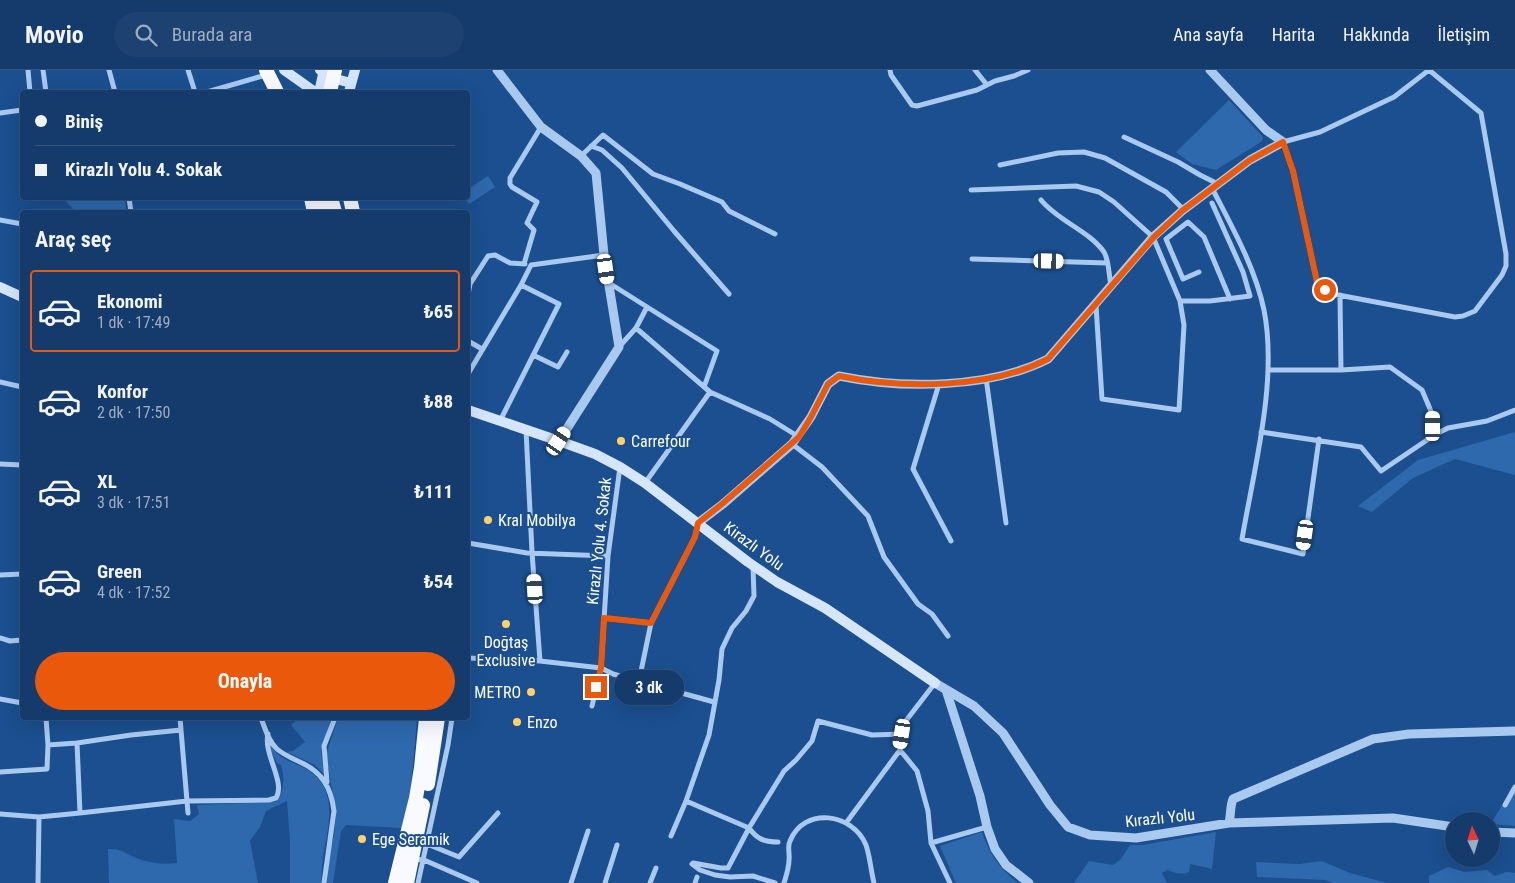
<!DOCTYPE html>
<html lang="tr">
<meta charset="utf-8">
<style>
:root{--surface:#143b6b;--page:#1d4271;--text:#f1f3f6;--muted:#9dadc1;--line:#33557e;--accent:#ea580c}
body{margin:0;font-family:"Roboto Condensed",sans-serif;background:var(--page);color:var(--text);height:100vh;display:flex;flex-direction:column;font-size:19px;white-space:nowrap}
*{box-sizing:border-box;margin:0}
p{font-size:16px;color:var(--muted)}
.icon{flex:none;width:28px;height:28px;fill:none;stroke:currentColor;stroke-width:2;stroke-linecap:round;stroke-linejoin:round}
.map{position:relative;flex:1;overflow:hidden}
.panel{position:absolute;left:20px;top:140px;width:450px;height:510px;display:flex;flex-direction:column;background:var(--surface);border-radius:5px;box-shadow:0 5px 20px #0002,0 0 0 1px var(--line)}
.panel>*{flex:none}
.banner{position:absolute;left:20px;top:20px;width:450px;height:110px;border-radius:5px;box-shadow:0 5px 20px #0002,0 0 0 1px var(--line);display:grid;align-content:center;height:110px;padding:0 15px;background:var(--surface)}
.needle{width:32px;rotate:356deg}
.tools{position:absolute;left:1445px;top:742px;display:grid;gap:10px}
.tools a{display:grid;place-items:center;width:55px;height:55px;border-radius:50%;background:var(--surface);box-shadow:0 5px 20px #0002,0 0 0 1px var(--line);font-size:25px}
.end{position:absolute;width:22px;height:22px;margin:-11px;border:6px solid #ea580c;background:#fff;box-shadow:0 0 0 2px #fff}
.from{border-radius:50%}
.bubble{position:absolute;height:35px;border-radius:18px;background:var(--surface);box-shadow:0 5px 20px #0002,0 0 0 1px var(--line);font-size:16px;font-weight:700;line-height:35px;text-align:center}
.car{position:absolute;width:15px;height:30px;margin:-15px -8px;border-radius:6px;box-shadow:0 0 4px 1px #0007;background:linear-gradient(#fff 24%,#345 0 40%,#fff 0 76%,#345 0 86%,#fff 0)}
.banner b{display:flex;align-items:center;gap:18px;height:48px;font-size:19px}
.banner b+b{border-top:1px solid var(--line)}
.banner i{width:12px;height:12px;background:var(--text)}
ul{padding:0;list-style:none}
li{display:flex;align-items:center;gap:15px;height:82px;margin:0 10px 8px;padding:0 5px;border:2px solid transparent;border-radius:5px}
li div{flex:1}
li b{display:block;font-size:19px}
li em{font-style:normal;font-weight:700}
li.active{border-color:var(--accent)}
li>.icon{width:45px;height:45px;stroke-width:1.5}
h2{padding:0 15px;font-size:22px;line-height:60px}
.primary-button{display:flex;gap:10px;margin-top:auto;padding:10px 15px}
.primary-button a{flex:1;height:58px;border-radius:30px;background:var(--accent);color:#fff;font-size:20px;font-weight:700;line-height:58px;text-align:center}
header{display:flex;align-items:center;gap:30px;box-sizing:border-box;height:70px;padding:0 25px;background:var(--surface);border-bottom:1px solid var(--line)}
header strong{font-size:24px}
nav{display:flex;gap:28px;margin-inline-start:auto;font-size:18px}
.search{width:350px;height:45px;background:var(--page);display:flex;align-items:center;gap:12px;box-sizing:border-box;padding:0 18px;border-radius:28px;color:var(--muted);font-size:19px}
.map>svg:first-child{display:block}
.green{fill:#2e69ad}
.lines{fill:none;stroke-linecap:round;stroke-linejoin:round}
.minor{stroke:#a9c9ee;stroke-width:5}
.tertiary{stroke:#a9c9ee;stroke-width:9}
.secondary{stroke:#d6e6fa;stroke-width:10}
.trunk{stroke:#f8faff;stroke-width:14}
.trunk-bridge{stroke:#f8faff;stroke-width:14}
.route{stroke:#ea580c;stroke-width:6}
.poi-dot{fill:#ffd166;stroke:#1b4f8f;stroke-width:2}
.labels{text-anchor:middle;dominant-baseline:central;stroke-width:4;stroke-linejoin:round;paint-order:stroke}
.poi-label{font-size:16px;fill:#fff;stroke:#1b4f8f;text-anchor:start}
.street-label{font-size:16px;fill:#fff;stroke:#1b4f8f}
</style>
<header>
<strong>Movio</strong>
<div class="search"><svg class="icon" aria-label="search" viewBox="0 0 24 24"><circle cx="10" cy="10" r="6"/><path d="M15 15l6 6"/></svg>Burada ara</div>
<nav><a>Ana sayfa</a><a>Harita</a><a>Hakkında</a><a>İletişim</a></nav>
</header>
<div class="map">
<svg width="1515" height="813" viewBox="0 0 1515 813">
<rect width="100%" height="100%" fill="#1b4f8f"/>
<!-- green -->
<path class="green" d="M1229,30L1262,66L1263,69L1261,72L1216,100L1192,94L1176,82Z
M488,106L495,117L469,134L465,128H468V119Z
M63,128H125L126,142H73V139Z
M1515,362V405L1455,389L1413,408L1372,442L1358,436L1418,390Z
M299,648H332L321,680L324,704L315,695L287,682L293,681L305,672L291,655Z
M338,648H417C414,685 412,721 402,758L346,755L341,761L333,813H327L329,787L334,765L336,742L326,685Z
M270,673C279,691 290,690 306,699C339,718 329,755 323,786C322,795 322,804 321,813H290V770L287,731L266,741L260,757L250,771L258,813H109L108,779C122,779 123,782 134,787C147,793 163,795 177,793L174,749L190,751L199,744L197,735L276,732C284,724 285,706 281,695L277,693L268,675Z
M1515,715V756L1491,754V753Z
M982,762C989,784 1000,799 1018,813H956L940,776Z
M1216,762L1212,799L1190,794L1189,802C1180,805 1175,803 1167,800L1162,803L1167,813H1074L1089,791L1113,795L1121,789L1130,775H1143Z
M1322,791L1350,803L1387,813H1333L1325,810L1257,807L1256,792L1299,794Z
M1448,797L1464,802L1487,800L1495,806L1506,802L1515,803V813H1429V806Z"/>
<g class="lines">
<!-- minor -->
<path class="minor" d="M28,0L30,22
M43,0L46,22
M109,0L115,22
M188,0L195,22
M890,0L891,5L912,35L917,36L977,20L995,11L1014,6L1028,0
M975,0L987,15
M1429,0L1481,43L1506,184V196L1502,205L1475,241L1463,246L1455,247L1333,224L1325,220L1317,212L1293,101L1283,72L1320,62L1394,27L1429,0
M207,22L266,5
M0,43L22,40
M1124,67L1178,92L1200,105L1218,114
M591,76L602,80L622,98L674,161L729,224
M581,86L603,65L653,104L680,114L722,132L729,141L775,164
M1000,95L1058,83L1084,82L1105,88L1166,122L1184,140
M1212,118C1232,157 1255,197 1264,240C1278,310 1254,399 1242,469L1303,484L1319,369
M971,120L1076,116L1099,122L1114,132L1153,167L1180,231L1184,255L1179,340L1102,329L1096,235
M129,128L131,142
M1041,130C1058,151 1088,160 1104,182C1109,190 1109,206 1111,216
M0,150L22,154
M972,189L1107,193
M524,194L534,160L527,153L537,132L512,117L510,114V108L541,57
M1199,202L1183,209L1166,169L1188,152L1204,167L1230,229
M609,213L717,281L704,317
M468,225L470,214L488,186L495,185L510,193L525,194
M1340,225L1341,300
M1180,231H1210L1250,226L1243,202L1212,133
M636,258L710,322L645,413
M468,271L482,279
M619,277L636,258L647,237
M533,285L558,297L567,282
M1269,300H1341L1390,297L1422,320L1433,346V366
M468,304L521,215L531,195L604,185
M986,308L1006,453
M0,312L22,317
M939,314L913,399L951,471
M710,322L770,349L799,367
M500,351L559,234L521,215
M526,360L532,482L540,591
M1261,362L1361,377L1381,401L1436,364L1448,358L1487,351L1515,340
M792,374L822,397L868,446L884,487L918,534L932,544L948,566
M0,394L22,395
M468,473L527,483L608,486
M0,505L22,504
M604,548L651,553
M0,568L10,571L22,570
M468,588L540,591L601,598L613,604L714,632
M639,611L651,553L695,467L698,453
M935,613L905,652L900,680L917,701L928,741L931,773L950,813
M0,629L22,633
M592,636L601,598L608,486L620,397
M46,648L48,675L77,673
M261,648C265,658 268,671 277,679C284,685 292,688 300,692C322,702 331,717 334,741L324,813
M181,660L188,743
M0,702L47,699L48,675
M327,712L324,676L335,648
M686,731L749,758C757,769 764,772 778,772
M1505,735L1515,717
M80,743L187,731L269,730L276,728C286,712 263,684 268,664
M0,744L39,747
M846,753L900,680
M671,766L686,731L709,665L719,610L722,579L732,558L746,541L754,526L753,497
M416,772L427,774L459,787L498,743
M931,773L987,757
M412,789L424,790L477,813
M38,813L39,747L80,743L77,673L131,665L181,660L180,648
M418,813L448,675L452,648
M571,813L588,761
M605,813L617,775
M650,813L656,798
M695,813L697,807
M775,813L753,806L730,807L715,805L700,800L692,794L693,793L721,798H728L749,758L784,701L796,690L812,671L818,651L872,665L902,664
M784,813C786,806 789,798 789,790C790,784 787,776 790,771C804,736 853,743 866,775C870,787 871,801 874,813"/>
<!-- tertiary -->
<path class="tertiary" d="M497,0L541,57L581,86L596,103L604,185L619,277L559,371
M698,453L723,434L792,374L811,347L828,314L839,306C902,319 989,319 1048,289L1153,167L1182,141L1250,90L1283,72L1266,60L1210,0
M935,613L974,636L1003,663L1050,735L1068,757L1090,765L1136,768L1229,753L1393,748L1454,757
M946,620L980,726L987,757L995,779L1006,795L1029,813
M1229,753C1231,745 1230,736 1233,729L1373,669L1409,664L1515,661
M1491,762L1515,763"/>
<!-- secondary -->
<path class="secondary" d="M284,0L315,22
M320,0L336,9L351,13
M319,22L324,0
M349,22L355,0
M0,217L22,227
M468,340L559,371L595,384L620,397L645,413L748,492L777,512L825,538L935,613"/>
<!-- trunk -->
<path class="trunk" d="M266,0L277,22
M311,128L314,142
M321,128L325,142
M331,128L335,142
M350,128L353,142
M428,714L438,648
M395,813L416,728L421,698L426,648
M407,813L423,735"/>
<!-- trunk-bridge -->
<path class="trunk-bridge" d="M330,22L335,0"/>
</g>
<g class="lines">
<!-- route -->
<path class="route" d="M596,617L601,598L604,548L651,553L695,467L698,453L722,434L799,367L811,347L828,314L839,306C903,319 989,319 1048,289L1154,167L1182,141L1250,90L1283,72L1293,101L1317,212L1325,220"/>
</g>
<!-- markers -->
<g class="poi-dot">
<circle cx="621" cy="371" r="5"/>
<circle cx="488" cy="450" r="5"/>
<circle cx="506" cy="554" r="5"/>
<circle cx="531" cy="622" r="5"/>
<circle cx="517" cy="652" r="5"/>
<circle cx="362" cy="769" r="5"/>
</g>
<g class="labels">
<!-- poi labels -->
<g class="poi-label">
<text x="631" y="371">Carrefour</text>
<text x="498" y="450">Kral Mobilya</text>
<text x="506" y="572" text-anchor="middle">Doğtaş<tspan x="506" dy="18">Exclusive</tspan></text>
<text x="521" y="622" text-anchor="end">METRO</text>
<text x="527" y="652">Enzo</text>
<text x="372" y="769">Ege Seramik</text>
</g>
<!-- street labels -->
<g class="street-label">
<text transform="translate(599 471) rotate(-84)">Kirazlı Yolu 4. Sokak</text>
<text transform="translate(754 476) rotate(36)">Kirazlı Yolu</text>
<text transform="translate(1160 748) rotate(-6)">Kırazlı Yolu</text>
</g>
</g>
</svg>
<div class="tools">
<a><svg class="needle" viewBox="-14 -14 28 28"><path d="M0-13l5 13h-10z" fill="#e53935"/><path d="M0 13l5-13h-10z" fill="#9dadc1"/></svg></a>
</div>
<i class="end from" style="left:1325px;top:220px"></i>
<i class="end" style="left:596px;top:617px"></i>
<div class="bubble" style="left:614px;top:600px;width:70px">3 dk</div>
<i class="car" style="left:1049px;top:191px;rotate:91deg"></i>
<i class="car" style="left:606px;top:199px;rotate:172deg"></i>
<i class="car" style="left:1433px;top:356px;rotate:0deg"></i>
<i class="car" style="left:559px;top:371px;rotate:33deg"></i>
<i class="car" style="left:1305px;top:465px;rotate:188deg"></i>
<i class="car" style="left:535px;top:519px;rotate:356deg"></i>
<i class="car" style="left:902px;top:664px;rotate:189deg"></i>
<div class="banner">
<b><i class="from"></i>Biniş</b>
<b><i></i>Kirazlı Yolu 4. Sokak</b>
</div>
<section class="panel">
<h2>Araç seç</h2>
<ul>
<li class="active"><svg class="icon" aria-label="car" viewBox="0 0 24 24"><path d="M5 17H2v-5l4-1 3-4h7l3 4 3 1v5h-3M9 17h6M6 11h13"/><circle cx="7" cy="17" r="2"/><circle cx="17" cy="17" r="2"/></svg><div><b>Ekonomi</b><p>1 dk · 17:49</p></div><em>₺65</em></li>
<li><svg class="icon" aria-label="car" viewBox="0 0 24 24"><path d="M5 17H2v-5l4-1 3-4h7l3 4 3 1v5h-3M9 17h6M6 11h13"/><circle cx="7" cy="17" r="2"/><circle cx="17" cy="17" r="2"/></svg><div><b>Konfor</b><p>2 dk · 17:50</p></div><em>₺88</em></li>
<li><svg class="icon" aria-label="car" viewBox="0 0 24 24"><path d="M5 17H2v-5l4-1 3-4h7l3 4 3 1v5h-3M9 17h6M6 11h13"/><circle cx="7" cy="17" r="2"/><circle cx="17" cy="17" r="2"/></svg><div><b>XL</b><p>3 dk · 17:51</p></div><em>₺111</em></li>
<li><svg class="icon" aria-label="car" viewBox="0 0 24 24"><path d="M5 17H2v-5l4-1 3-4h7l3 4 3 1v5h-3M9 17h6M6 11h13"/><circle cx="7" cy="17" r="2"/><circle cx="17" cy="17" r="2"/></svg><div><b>Green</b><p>4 dk · 17:52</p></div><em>₺54</em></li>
</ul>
<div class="primary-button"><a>Onayla</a></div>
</section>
</div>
